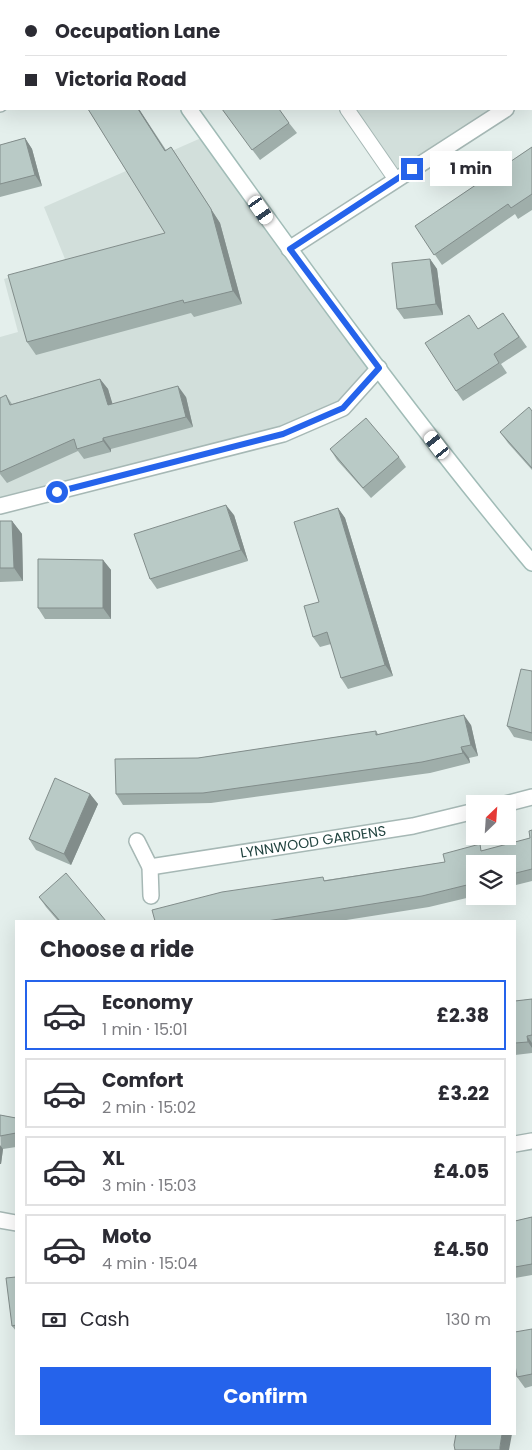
<!DOCTYPE html>
<meta charset="utf-8">
<style>
:root{--surface:#fff;--page:#f2f2f3;--text:#2b2b33;--muted:#7c7c81;--line:#e1e1e2;--accent:#2563eb}
body{margin:0;font-family:Poppins,sans-serif;background:var(--page);color:var(--text);height:100vh;display:flex;flex-direction:column;font-size:19px;white-space:nowrap}
*{box-sizing:border-box;margin:0}
p{font-size:16px;color:var(--muted)}
.icon{flex:none;width:28px;height:28px;fill:none;stroke:currentColor;stroke-width:2;stroke-linecap:round;stroke-linejoin:round}
.map{position:relative;flex:1;overflow:hidden}
.drawer{position:absolute;left:15px;top:920px;width:501px;height:515px;display:flex;flex-direction:column;background:var(--surface);border-radius:0px;box-shadow:0 5px 20px #0002}
.drawer>*{flex:none}
.top-card{position:absolute;left:0px;top:0px;width:532px;height:110px;box-shadow:0 5px 20px #0002;display:grid;align-content:center;height:110px;padding:0 25px;background:var(--surface)}
.needle{width:32px;rotate:25deg}
.tools{position:absolute;left:466px;top:795px;display:grid;gap:10px}
.tools a{display:grid;place-items:center;width:50px;height:50px;border-radius:0px;background:var(--surface);box-shadow:0 5px 20px #0002;font-size:25px}
.end{position:absolute;width:22px;height:22px;margin:-11px;border:6px solid #2563eb;background:#fff;box-shadow:0 0 0 2px #fff}
.from{border-radius:50%}
.bubble{position:absolute;height:35px;border-radius:0px;background:var(--surface);box-shadow:0 5px 20px #0002;font-size:16px;font-weight:700;line-height:35px;text-align:center}
.car{position:absolute;width:15px;height:30px;margin:-15px -8px;border-radius:6px;box-shadow:0 0 4px 1px #0007;background:linear-gradient(#fff 24%,#345 0 40%,#fff 0 76%,#345 0 86%,#fff 0)}
.top-card b{display:flex;align-items:center;gap:18px;height:48px;font-size:19px}
.top-card b+b{border-top:1px solid var(--line)}
.top-card i{width:12px;height:12px;background:var(--text)}
ul{padding:0;list-style:none}
li{display:flex;align-items:center;gap:15px;height:70px;margin:0 10px 8px;padding:0 15px;border:2px solid var(--line);border-radius:0px}
li div{flex:1}
li b{display:block;font-size:19px}
li em{font-style:normal;font-weight:700}
li.current{border-color:var(--accent)}
li>.icon{width:45px;height:45px;stroke-width:1.5}
h2{padding:0 25px;font-size:22px;line-height:60px}
.pay{display:flex;align-items:center;gap:12px;height:55px;padding:0 25px;font-size:19px}
.pay p{margin-inline-start:auto}
.cta{display:flex;gap:10px;margin-top:auto;padding:10px 25px}
.cta a{flex:1;height:58px;border-radius:0px;background:var(--accent);color:#fff;font-size:20px;font-weight:700;line-height:58px;text-align:center}
.map>svg:first-child{display:block}
.built{fill:#d2dfdb}
.lines{fill:none;stroke-linecap:round;stroke-linejoin:round}
.lane-casing{stroke:#a6b8b5;stroke-width:16}
.street-casing{stroke:#a6b8b5;stroke-width:18}
.secondary-casing{stroke:#a1bcb7;stroke-width:18}
.lane{stroke:#fff;stroke-width:14}
.street{stroke:#fff;stroke-width:15}
.secondary{stroke:#fff;stroke-width:15}
.wall{fill:#9faeaa}
.shaded-wall{fill:#828d8b}
.building{fill:#b9cac6;stroke:#828d8b}
.route{stroke:#2563eb;stroke-width:6}
.labels{text-anchor:middle;dominant-baseline:central;stroke-width:4;stroke-linejoin:round;paint-order:stroke}
.street-label{font-size:14px;fill:#21433f;stroke:#f5fbf9}
</style>
<div class="map">
<svg width="532" height="1450" viewBox="0 0 532 1450">
<rect width="100%" height="100%" fill="#e4efec"/>
<!-- built -->
<path class="built" d="M111,0H532V92L531,1Z
M347,109H506L396,180Z
M208,135L379,368L343,408L283,434L0,506V337L18,332L4,279L65,259L44,207Z"/>
<g class="lines">
<defs>
<path id="lane" d="M347,109L396,180"/>
<g id="street">
<path d="M531,93L532,92"/>
<path d="M0,104L1,103"/>
<path d="M289,249L506,109"/>
<path d="M0,506L283,434L343,408L379,368"/>
<path d="M505,804L532,797"/>
<path d="M137,841L150,867L151,896"/>
<path id="s1" d="M150,867L413,826L475,811"/>
<path d="M515,1144L532,1141"/>
<path d="M0,1220L16,1223"/>
</g>
<path id="secondary" d="M111,0L112,1
M189,109C299,263 410,417 532,563"/>
</defs>
<!-- lane casing -->
<use href="#lane" class="lane-casing"/>
<!-- street casing -->
<use href="#street" class="street-casing"/>
<!-- secondary casing -->
<use href="#secondary" class="secondary-casing"/>
<!-- lane -->
<use href="#lane" class="lane"/>
<!-- street -->
<use href="#street" class="street"/>
<!-- secondary -->
<use href="#secondary" class="secondary"/>
</g>
<!-- wall -->
<path class="wall" d="M186,0H264L265,1H187Z
M398,0H481L479,1H398Z
M88,109H139L166,150L171,147L220,223L242,304L194,317L191,313L36,355L27,342L165,233Z
M222,109L289,123L297,133L260,160Z
M25,138L32,149L42,186L0,197V145Z
M532,147V210L518,219L515,214L442,265L415,226Z
M430,259L437,269L443,315L404,319L397,309Z
M503,313L527,347L501,364L507,373L463,401L456,391L478,329Z
M100,379L108,389L112,404L186,397L193,427L111,449V452L84,459L78,451L7,483L0,474L6,395L12,404Z
M532,411V470L508,443L500,432Z
M330,449L399,457L406,467L371,498L337,460Z
M338,508L345,518L393,676L348,689L341,678L331,644L320,647L313,637Z
M234,515L248,561L157,589L150,579Z
M0,521H12L22,534L23,581L0,582Z
M103,560L111,570V619H45L38,608Z
M532,671V741L514,737L507,726Z
M471,725L478,756L469,758L470,763L430,773L211,803L123,805L116,794L198,758L376,731L378,734Z
M90,794L98,804L71,865L36,850L29,839Z
M532,830V881L508,887V864H475V896L429,907L340,921H155L326,880L445,862L530,838Z
M39,897L106,921H58L46,907Z
M532,999V1053L515,1055V1001Z
M0,1115L16,1118V1147L3,1149L1,1164Z
M532,1217V1275L515,1278V1221Z
M16,1277V1331L12,1326Z
M532,1329V1386L525,1388L517,1377Z"/>
<!-- shaded-wall -->
<path class="shaded-wall" d="M138,109H139L174,164L165,151Z
M25,138L32,149L42,186L35,175Z
M171,147L220,223L242,304L233,291Z
M430,259L437,269L443,315L436,304Z
M100,379L108,389L116,415L108,405Z
M178,386L186,397L193,427L186,417Z
M103,438L111,449V452L103,441Z
M226,505L234,515L248,561L241,550Z
M338,508L345,518L393,676L385,665Z
M12,521L22,534L23,581L14,568Z
M103,560L111,570V619L103,608Z
M464,715L471,725L478,756L471,745Z
M461,747L469,758L470,763L463,753Z
M90,794L98,804L71,865L64,854Z
M527,1036L532,1043V1048L528,1042Z
M0,1145L3,1149L1,1164H0Z
M502,1434H512L509,1450H500V1447Z"/>
<!-- building -->
<path class="building" d="M8,0H66V1H9Z
M186,0H236L234,1H187Z
M398,0H450L448,1H398Z
M88,109H138L165,151L171,147L211,209L233,291L184,303L183,300L27,342L8,275L165,233Z
M222,109H279L289,123L252,150Z
M25,138L35,175L0,184V145Z
M532,147V194L511,208L508,204L434,255L415,226Z
M430,259L436,304L397,309L392,263Z
M503,313L519,337L494,354L499,363L456,391L425,343L469,315L478,329Z
M100,379L108,405L178,386L186,417L103,438V441L77,449L74,439L0,472V398L6,395L10,405Z
M529,407L532,411V468L500,432Z
M366,418L399,457L363,488L330,449Z
M226,505L241,550L150,579L134,534Z
M338,508L385,665L341,678L327,632L313,637L304,606L319,602L294,522Z
M0,521H12L14,568H0Z
M38,559L103,560V608H38Z
M521,669L532,671V733L507,726Z
M464,715L471,745L461,747L463,753L422,762L203,793L116,794L115,759L198,758L376,731V735Z
M55,778L90,794L64,854L29,839Z
M532,830V869L508,875V864H475V883L422,896L267,921H155L152,910L222,892L323,877L324,881L445,862L443,854L480,844L481,851L530,838L529,831Z
M66,873L106,921H60L39,897Z
M532,999V1035L527,1036L528,1042L515,1043V1001Z
M0,1115L16,1118V1133L0,1136Z
M532,1217V1264L515,1267V1221Z
M16,1277V1325L12,1326L6,1278Z
M532,1329V1374L517,1377L515,1365V1332Z
M456,1434H502L500,1447V1450H455L454,1445Z"/>
<g class="lines">
<!-- route -->
<path class="route" d="M57,492L283,434L343,408L379,368L290,249L412,169"/>
</g>
<g class="labels">
<!-- street labels -->
<g class="street-label">
<text stroke="none"><textPath href="#s1" startOffset="165">LYNNWOOD GARDENS</textPath></text>
</g>
</g>
</svg>
<div class="tools">
<a><svg class="needle" viewBox="-14 -14 28 28"><path d="M0-13l5 13h-10z" fill="#e53935"/><path d="M0 13l5-13h-10z" fill="#7c7c81"/></svg></a>
<a><svg class="icon" aria-label="layers" viewBox="0 0 24 24"><path d="M12 4l9 5-9 5-9-5zM3 14l9 5 9-5"/></svg></a>
</div>
<i class="end from" style="left:57px;top:492px"></i>
<i class="end" style="left:412px;top:169px"></i>
<div class="bubble" style="left:430px;top:151px;width:82px">1 min</div>
<i class="car" style="left:261px;top:210px;rotate:145deg"></i>
<i class="car" style="left:437px;top:445px;rotate:323deg"></i>
<div class="top-card">
<b><i class="from"></i>Occupation Lane</b>
<b><i></i>Victoria Road</b>
</div>
<section class="drawer">
<h2>Choose a ride</h2>
<ul>
<li class="current"><svg class="icon" aria-label="car" viewBox="0 0 24 24"><path d="M5 17H2v-5l4-1 3-4h7l3 4 3 1v5h-3M9 17h6M6 11h13"/><circle cx="7" cy="17" r="2"/><circle cx="17" cy="17" r="2"/></svg><div><b>Economy</b><p>1 min · 15:01</p></div><em>£2.38</em></li>
<li><svg class="icon" aria-label="car" viewBox="0 0 24 24"><path d="M5 17H2v-5l4-1 3-4h7l3 4 3 1v5h-3M9 17h6M6 11h13"/><circle cx="7" cy="17" r="2"/><circle cx="17" cy="17" r="2"/></svg><div><b>Comfort</b><p>2 min · 15:02</p></div><em>£3.22</em></li>
<li><svg class="icon" aria-label="car" viewBox="0 0 24 24"><path d="M5 17H2v-5l4-1 3-4h7l3 4 3 1v5h-3M9 17h6M6 11h13"/><circle cx="7" cy="17" r="2"/><circle cx="17" cy="17" r="2"/></svg><div><b>XL</b><p>3 min · 15:03</p></div><em>£4.05</em></li>
<li><svg class="icon" aria-label="car" viewBox="0 0 24 24"><path d="M5 17H2v-5l4-1 3-4h7l3 4 3 1v5h-3M9 17h6M6 11h13"/><circle cx="7" cy="17" r="2"/><circle cx="17" cy="17" r="2"/></svg><div><b>Moto</b><p>4 min · 15:04</p></div><em>£4.50</em></li>
</ul>
<div class="pay"><svg class="icon" aria-label="cash" viewBox="0 0 24 24"><path d="M3 7h18v10H3z"/><circle cx="12" cy="12" r="2"/></svg>Cash<p>130 m</p></div>
<div class="cta"><a>Confirm</a></div>
</section>
</div>
